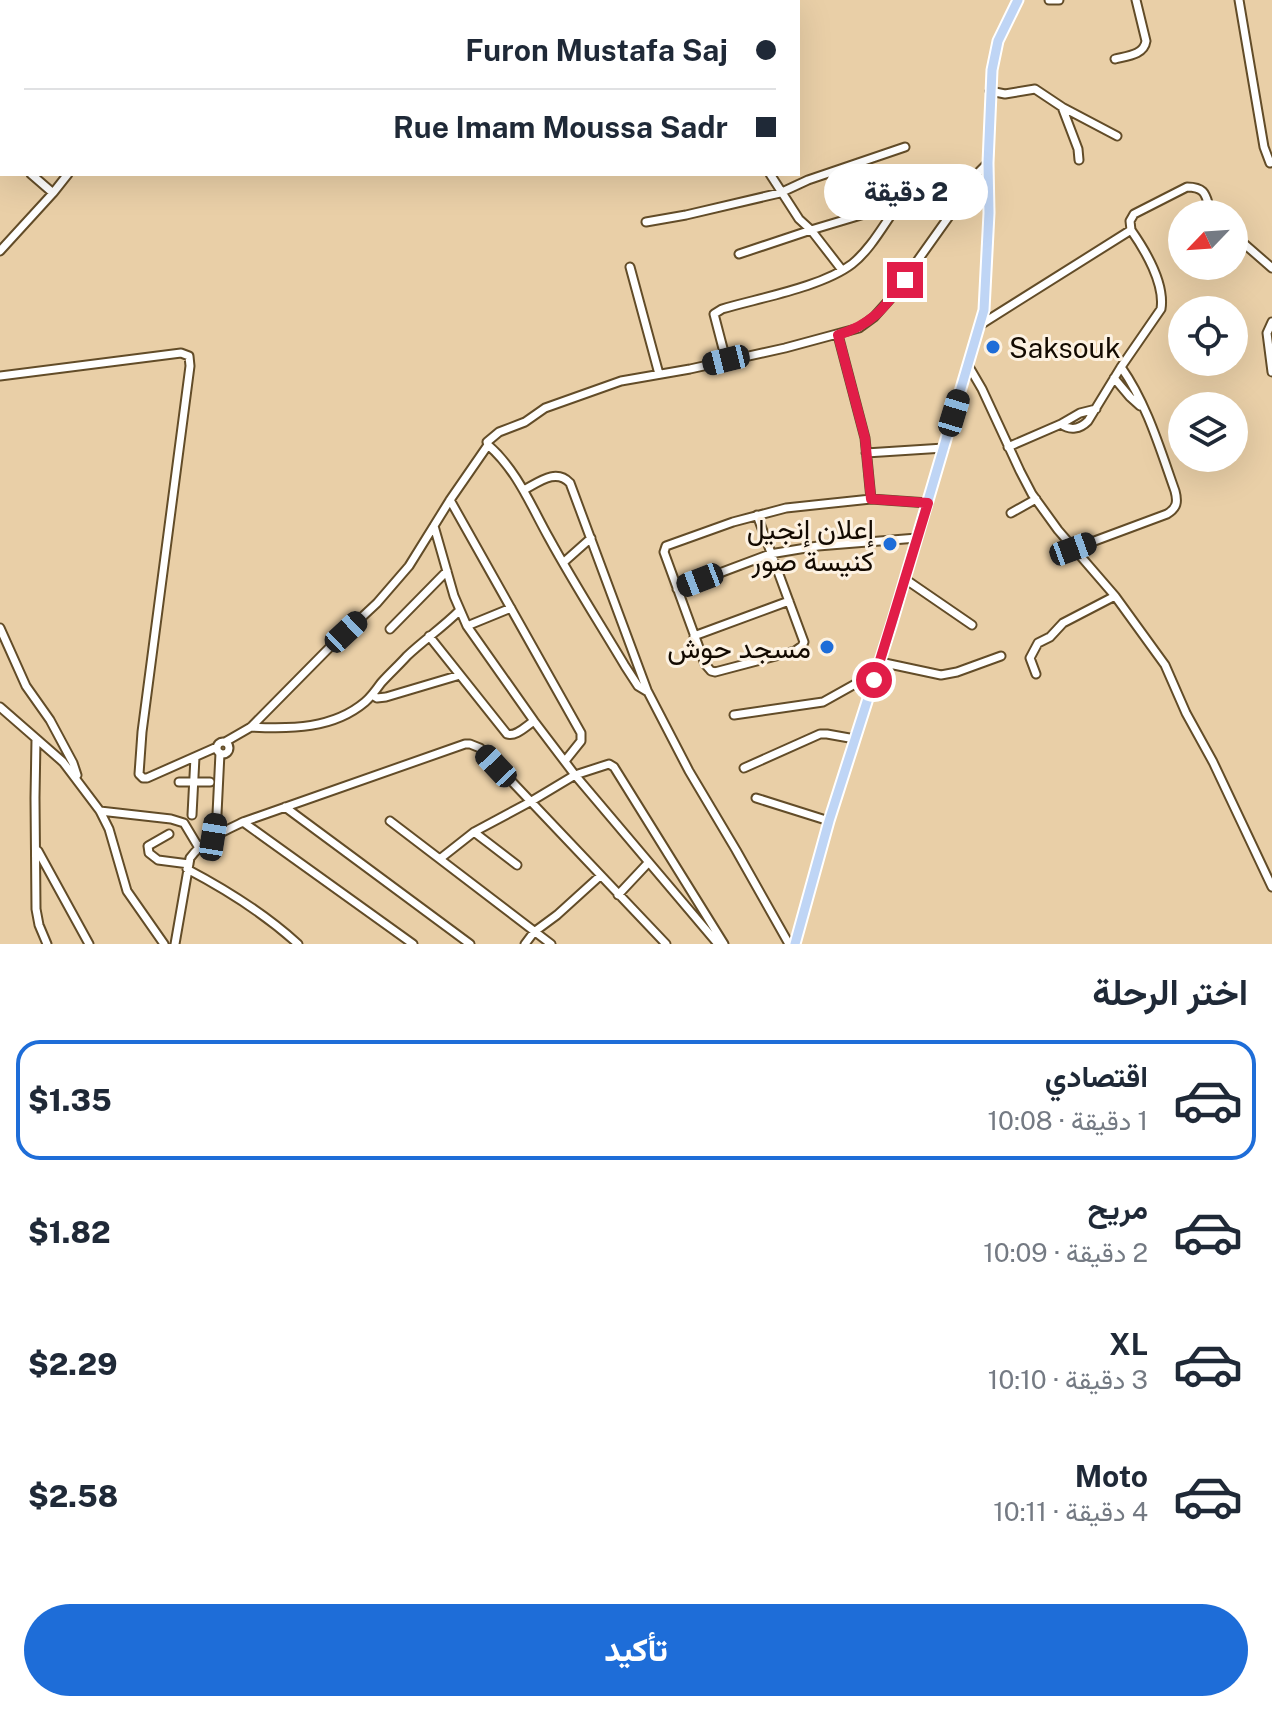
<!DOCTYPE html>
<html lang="ar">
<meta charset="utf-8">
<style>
:root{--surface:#fff;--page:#f6f6f7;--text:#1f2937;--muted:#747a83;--line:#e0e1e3;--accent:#1e6dd8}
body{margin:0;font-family:"Public Sans",Vazirmatn,sans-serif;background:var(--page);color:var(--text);direction:rtl;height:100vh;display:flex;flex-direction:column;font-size:30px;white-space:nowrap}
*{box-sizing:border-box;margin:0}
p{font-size:26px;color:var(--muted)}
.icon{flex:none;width:44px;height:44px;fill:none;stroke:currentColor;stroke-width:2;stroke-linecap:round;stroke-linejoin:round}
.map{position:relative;height:944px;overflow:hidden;direction:ltr}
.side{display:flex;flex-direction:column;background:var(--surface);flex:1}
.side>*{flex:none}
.top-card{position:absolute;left:0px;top:0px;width:800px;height:176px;box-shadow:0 8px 32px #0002;direction:rtl;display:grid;align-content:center;height:176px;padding:0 24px;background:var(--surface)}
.needle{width:52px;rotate:245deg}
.fabs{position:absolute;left:1168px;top:200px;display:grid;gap:16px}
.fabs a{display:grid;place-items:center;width:80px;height:80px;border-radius:50%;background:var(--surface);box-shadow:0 8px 32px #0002;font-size:40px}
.end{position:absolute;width:36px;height:36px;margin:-18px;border:10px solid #e11d48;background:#fff;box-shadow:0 0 0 4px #fff}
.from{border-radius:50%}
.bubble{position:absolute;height:56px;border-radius:28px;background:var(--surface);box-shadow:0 8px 32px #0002;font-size:26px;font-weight:800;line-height:56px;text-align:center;direction:rtl}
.car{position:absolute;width:24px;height:48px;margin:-24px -12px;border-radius:10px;box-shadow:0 0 6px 2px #0007;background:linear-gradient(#222 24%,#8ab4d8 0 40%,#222 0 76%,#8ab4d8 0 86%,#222 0)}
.top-card b{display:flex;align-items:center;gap:28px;height:76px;font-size:30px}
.top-card b+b{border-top:2px solid var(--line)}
.top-card i{width:20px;height:20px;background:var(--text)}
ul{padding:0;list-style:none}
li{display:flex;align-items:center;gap:24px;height:120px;margin:0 16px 12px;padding:0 8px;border:4px solid transparent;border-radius:24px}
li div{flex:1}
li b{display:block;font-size:30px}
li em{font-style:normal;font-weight:800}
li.on{border-color:var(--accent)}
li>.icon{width:72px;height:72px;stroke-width:1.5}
h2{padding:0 24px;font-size:36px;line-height:96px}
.button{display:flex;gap:16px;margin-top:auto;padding:16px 24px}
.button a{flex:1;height:92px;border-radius:48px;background:var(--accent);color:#fff;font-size:32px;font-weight:800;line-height:92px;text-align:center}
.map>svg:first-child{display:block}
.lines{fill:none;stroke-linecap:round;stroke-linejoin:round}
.minor-casing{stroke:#624c28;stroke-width:11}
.major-casing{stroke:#fff;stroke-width:13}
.minor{stroke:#fff;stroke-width:7}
.major{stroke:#bfd5f5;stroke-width:9}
.route{stroke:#e11d48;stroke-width:10}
.poi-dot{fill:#1e6dd8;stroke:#fdf2e2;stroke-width:3}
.labels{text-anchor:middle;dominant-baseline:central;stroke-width:6;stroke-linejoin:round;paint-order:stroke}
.poi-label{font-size:28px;fill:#130a01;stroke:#fdf2e2;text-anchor:end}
</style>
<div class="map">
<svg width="1272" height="944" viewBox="0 0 1272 944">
<rect width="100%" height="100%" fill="#e9cfa7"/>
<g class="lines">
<defs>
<path id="minor" d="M1049,0H1059
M1239,0L1264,147L1270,163
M248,2L253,0
M1115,59C1127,56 1144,55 1146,41L1136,0
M990,91L1005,94L1035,89L1062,107L1117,136
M1062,107L1078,149L1079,160
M0,146L2,148
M31,174L53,193L68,174
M770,174L799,219L811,230L968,183
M646,222L686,215L780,193L808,180L905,147
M1131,230L1130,221L1134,214L1187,187C1209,187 1205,199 1212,214
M1234,235L1272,268
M0,251L53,193
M739,254L811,230L842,270
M630,267L659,374
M1272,322L1267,333L1272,372
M980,325L1131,230C1145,250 1165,284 1161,309L1121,367L1088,421C1080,429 1070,431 1061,424
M838,335L865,438L871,499
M726,360L714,314L722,309C759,298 822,287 852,264C871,249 884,224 898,205
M968,365L982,389L1020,471L1032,494L1058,530L1115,596L1165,665L1186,713L1213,762L1272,887
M0,376L181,353L189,356L190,366L142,732L139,774L143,778H147L217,747
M1114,378L1130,397L1140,406
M488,445C517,470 531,506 549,538C573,582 600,624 625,666L638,686L648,692L689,771L736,850L789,944
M1008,447L1061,424L1080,413L1096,409
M866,453L944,448
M524,490C539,482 556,468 570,483L647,690
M450,500L581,733V741L565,761
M1011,513L1036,499
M757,515L804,642L802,646L795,651L715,672L711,671L705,664L664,552L666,546L733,522L786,508L871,499L928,503
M434,526L454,596L467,626L534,721L575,775L718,944
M1073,549L1167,514C1177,508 1178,502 1175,491C1160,449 1147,404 1121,367
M564,562L591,538
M905,579L972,625
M677,589L770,554L818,546L917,538
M467,626L511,608
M0,628L26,686L50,720L73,763L77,775
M390,629L447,571
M429,636L507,734C516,737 526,726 534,721
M694,636L789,601
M880,662L941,675L957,672L1001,656
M1036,674L1030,658L1038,643L1050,637L1063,623L1115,596
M372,695L377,698L386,697L460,675
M0,707L63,762L100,811L109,829L127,891L164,944
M734,715L823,702L857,683L874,680
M251,727C291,729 333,729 365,702C371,697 376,690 381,683C389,674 399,665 407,656C424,640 443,627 459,611
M36,739L35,798L36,909L39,925L47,944
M217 748a6 6 0 1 1 12 0a6 6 0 1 1-12 0Z
M225,742L251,727L331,646L377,603L409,566L450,500L488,445L487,442L499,432L525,422L545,408L621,381L690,369L785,348L859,328L874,317L891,298L950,215L968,183L988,163
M744,768L820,734H827L855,739
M179,782H210
M756,798L829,821
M285,807L470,944
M100,811L171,819L184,823L199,848
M192,815L195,757
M390,821L551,944
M243,822L413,944
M474,832L517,865
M169,834L148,846L149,853L158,860L189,864
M213,837L217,814L220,753
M38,851L89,944
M441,858L474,832L530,802L575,775L609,764L614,767L724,944
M187,869C227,890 265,914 298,944
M618,895L648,863
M175,944L190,858C203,840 224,831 243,822L465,744H470L480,748L666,944
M525,944L534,932L557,915L600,876"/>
<path id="major" d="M795,944L829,821L892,623L984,310L989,213L988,163L992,70L998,41L1018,0"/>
</defs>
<!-- minor casing -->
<use href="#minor" class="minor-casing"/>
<!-- major casing -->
<use href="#major" class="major-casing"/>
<!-- minor -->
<use href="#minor" class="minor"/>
<!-- major -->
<use href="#major" class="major"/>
</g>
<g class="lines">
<!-- route -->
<path class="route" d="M874,680L928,503L871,499L865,438L838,335C873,324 884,308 905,280"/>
</g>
<!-- markers -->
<g class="poi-dot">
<circle cx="993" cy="347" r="8"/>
<circle cx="890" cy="544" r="8"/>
<circle cx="827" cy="647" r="8"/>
</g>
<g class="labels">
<!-- poi labels -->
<g class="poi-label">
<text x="1009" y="347" text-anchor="start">Saksouk</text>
<text x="874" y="528">إعلان إنجيل<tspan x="874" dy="32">كنيسة صور</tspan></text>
<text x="811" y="647">مسجد حوش</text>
</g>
</g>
</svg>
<div class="fabs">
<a><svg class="needle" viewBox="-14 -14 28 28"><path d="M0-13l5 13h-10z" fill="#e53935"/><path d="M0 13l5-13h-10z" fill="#747a83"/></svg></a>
<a><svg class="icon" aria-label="locate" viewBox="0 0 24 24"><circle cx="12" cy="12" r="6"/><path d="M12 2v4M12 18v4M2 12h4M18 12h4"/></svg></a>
<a><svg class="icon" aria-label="layers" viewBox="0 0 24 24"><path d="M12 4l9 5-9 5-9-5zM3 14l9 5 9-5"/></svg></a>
</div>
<i class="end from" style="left:874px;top:680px"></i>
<i class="end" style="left:905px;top:280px"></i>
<div class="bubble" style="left:824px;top:164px;width:164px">2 دقيقة</div>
<i class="car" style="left:726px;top:360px;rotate:256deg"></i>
<i class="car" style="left:954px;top:413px;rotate:17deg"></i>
<i class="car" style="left:1073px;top:549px;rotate:70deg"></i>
<i class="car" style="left:700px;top:580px;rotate:249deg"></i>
<i class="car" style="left:346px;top:632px;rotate:47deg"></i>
<i class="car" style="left:496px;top:766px;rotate:317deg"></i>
<i class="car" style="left:213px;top:837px;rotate:9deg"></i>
<div class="top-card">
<b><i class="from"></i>Furon Mustafa Saj</b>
<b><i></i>Rue Imam Moussa Sadr</b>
</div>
</div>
<section class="side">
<h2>اختر الرحلة</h2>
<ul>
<li class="on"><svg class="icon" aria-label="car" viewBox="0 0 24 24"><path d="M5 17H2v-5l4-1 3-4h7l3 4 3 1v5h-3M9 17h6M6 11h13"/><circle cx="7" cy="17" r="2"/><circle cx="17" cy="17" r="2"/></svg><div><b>اقتصادي</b><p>1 دقيقة · 10:08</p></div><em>$1.35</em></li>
<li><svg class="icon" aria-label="car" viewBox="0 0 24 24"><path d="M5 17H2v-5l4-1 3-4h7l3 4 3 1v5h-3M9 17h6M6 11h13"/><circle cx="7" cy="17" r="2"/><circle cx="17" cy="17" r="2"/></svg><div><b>مريح</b><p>2 دقيقة · 10:09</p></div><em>$1.82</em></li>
<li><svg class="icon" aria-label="car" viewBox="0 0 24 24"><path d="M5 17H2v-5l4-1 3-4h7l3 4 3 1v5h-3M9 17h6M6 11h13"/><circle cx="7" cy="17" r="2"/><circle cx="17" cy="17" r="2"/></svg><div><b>XL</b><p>3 دقيقة · 10:10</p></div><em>$2.29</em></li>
<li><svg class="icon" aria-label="car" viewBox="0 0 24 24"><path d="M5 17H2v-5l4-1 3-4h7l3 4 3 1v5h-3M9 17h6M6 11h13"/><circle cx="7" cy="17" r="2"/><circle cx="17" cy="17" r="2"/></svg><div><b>Moto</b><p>4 دقيقة · 10:11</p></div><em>$2.58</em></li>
</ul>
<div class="button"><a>تأكيد</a></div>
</section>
